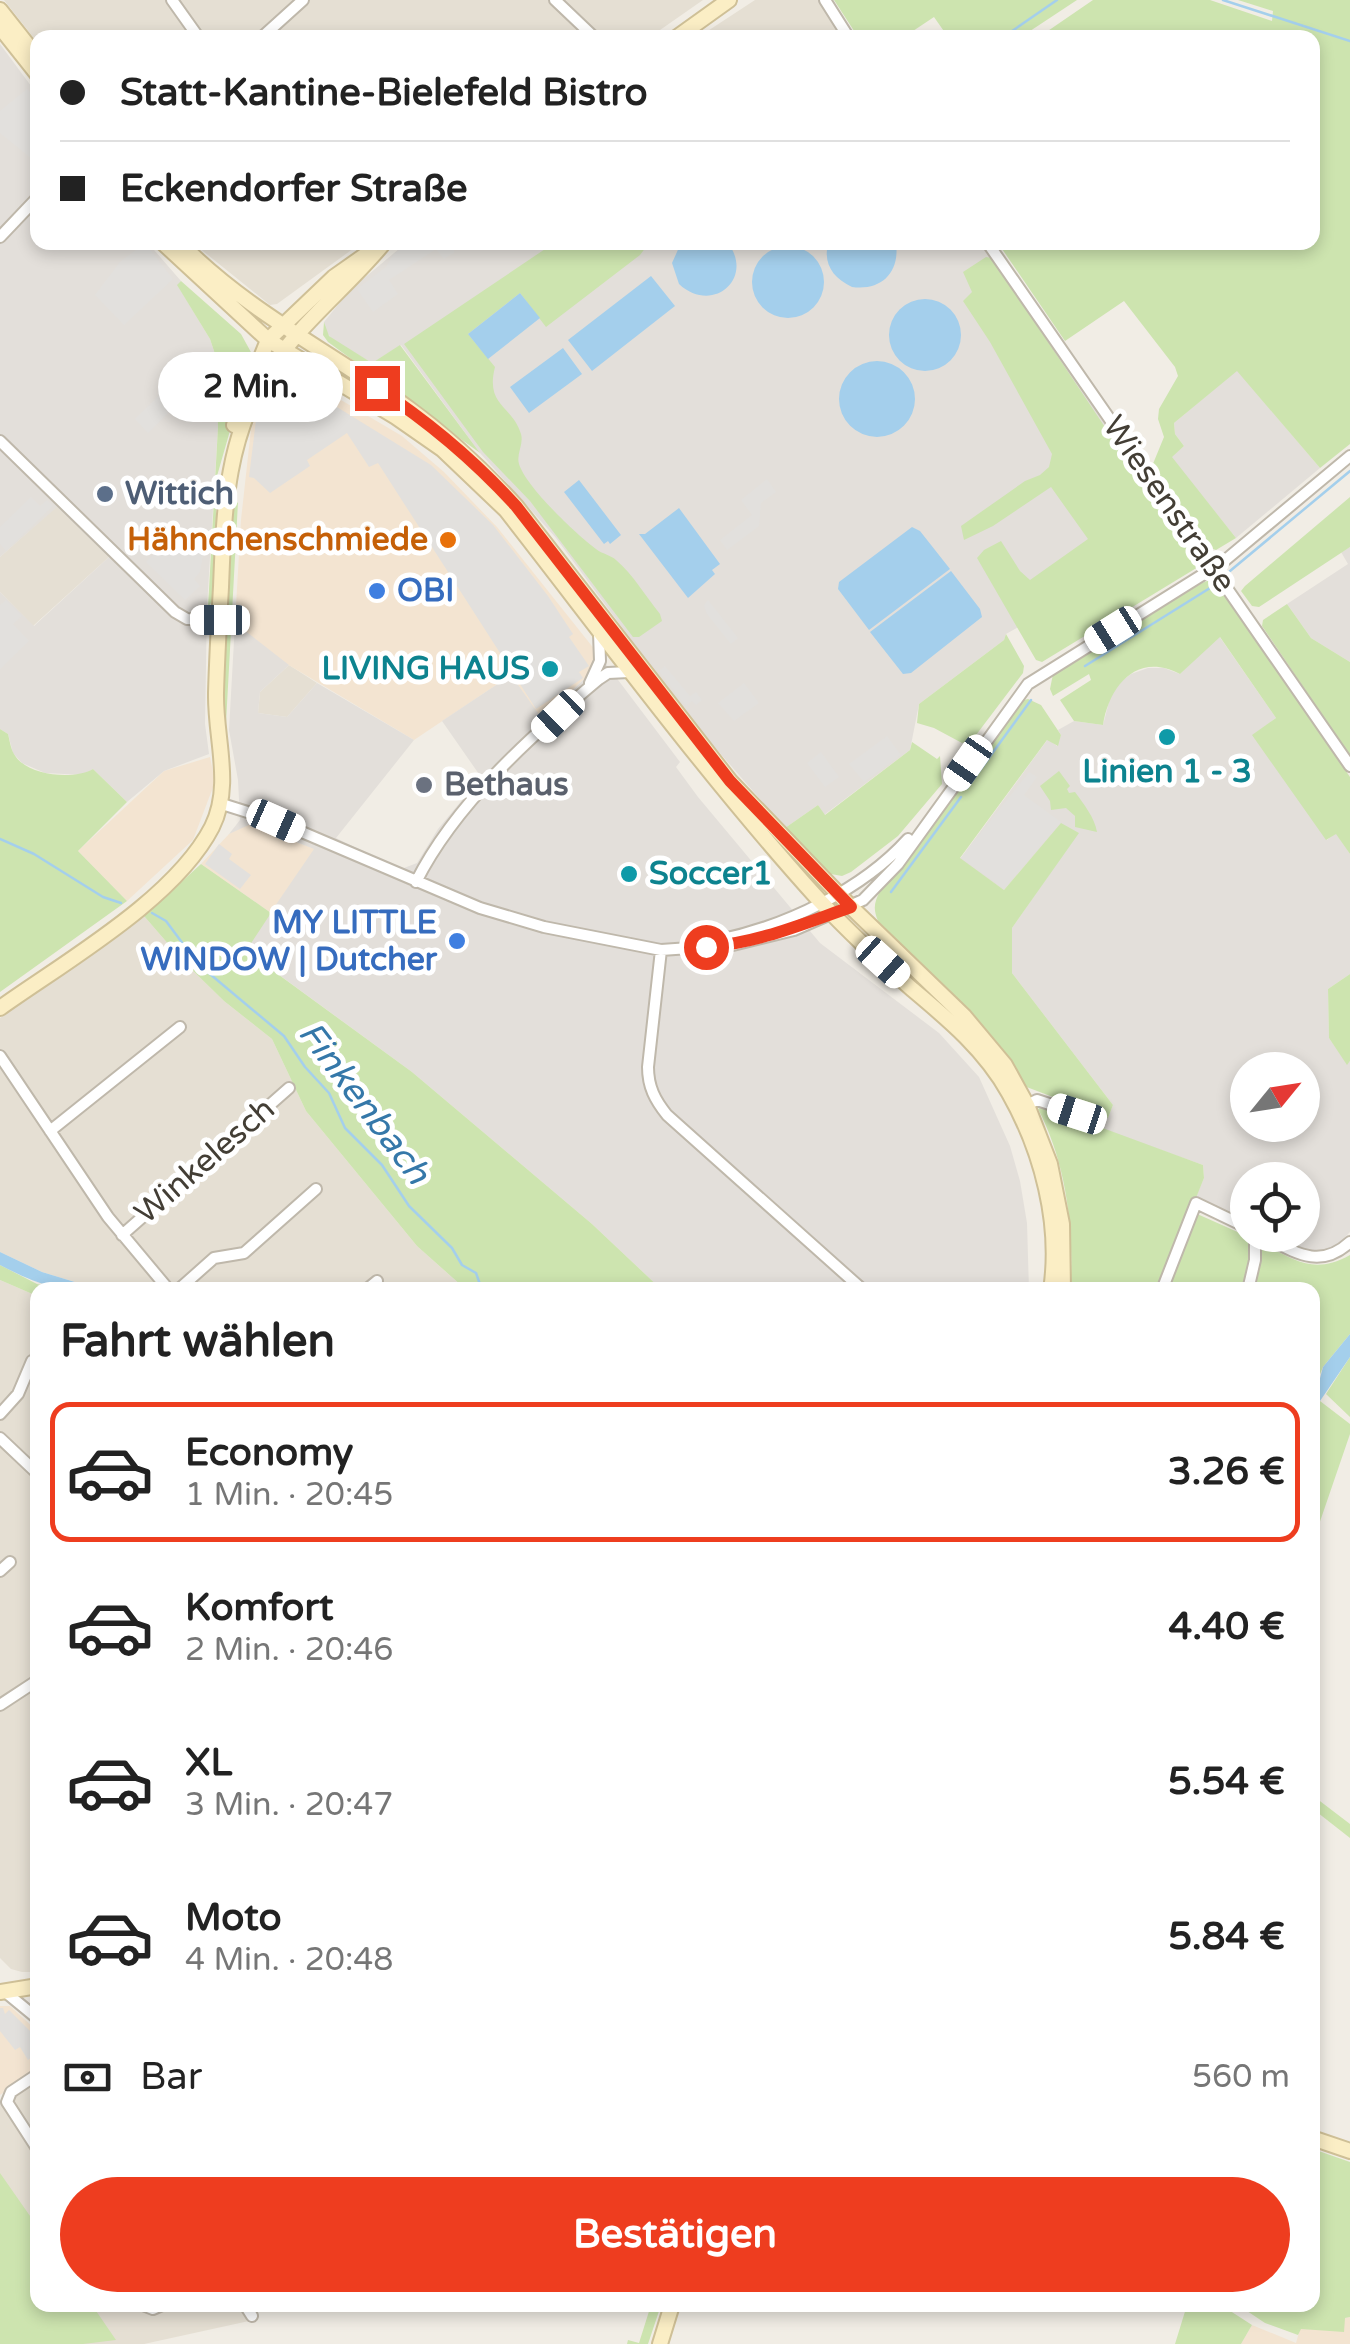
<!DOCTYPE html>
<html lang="de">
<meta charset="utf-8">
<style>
:root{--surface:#fff;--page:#f2f2f2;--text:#222;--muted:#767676;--line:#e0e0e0;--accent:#ee3d1f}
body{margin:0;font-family:"Varela Round",sans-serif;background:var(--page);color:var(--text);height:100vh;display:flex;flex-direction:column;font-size:38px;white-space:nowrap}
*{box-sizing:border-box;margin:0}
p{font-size:32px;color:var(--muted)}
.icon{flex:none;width:55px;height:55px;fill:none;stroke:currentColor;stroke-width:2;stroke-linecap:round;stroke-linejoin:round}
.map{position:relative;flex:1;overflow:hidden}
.sheet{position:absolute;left:30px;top:1282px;width:1290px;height:1030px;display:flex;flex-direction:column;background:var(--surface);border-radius:20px;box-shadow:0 5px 15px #0003}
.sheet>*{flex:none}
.top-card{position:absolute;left:30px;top:30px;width:1290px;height:220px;border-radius:20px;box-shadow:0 5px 15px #0003;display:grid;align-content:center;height:220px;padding:0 30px;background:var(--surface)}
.needle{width:65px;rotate:60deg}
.controls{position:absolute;left:1230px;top:1052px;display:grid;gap:20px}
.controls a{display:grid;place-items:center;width:90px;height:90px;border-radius:50%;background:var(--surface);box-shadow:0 5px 15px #0003;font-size:50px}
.end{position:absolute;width:45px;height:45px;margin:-22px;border:12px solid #ee3d1f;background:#fff;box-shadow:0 0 0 5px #fff}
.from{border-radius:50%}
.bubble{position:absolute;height:70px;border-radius:35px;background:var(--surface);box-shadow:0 5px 15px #0003;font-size:32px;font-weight:800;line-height:70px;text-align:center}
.car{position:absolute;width:30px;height:60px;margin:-30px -15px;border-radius:12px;box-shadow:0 0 8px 2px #0007;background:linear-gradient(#fff 24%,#345 0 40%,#fff 0 76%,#345 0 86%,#fff 0)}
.top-card b{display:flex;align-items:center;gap:35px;height:95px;font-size:38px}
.top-card b+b{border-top:2px solid var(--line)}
.top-card i{width:25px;height:25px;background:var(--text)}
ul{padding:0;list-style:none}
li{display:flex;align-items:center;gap:30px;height:140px;margin:0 20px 15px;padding:0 10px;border:5px solid transparent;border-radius:20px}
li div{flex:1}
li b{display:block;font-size:38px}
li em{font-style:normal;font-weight:800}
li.selected{border-color:var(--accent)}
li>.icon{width:90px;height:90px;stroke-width:1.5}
h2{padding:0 30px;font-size:45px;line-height:120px}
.pay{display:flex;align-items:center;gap:25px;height:110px;padding:0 30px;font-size:38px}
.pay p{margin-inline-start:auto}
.cta{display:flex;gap:20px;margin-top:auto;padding:20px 30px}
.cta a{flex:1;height:115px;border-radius:60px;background:var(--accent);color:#fff;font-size:40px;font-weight:800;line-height:115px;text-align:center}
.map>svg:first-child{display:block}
.residential{fill:#e5dfd3}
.commercial{fill:#f3e4d1}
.industrial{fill:#e3dfda;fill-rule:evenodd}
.green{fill:#cde4af}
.parking{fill:#e2e0dd}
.water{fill:#a4cfec}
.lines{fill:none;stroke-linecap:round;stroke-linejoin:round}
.stream{stroke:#a4cfec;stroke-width:2.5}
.street-casing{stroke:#bfb8ab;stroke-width:14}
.secondary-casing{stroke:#cfc097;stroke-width:18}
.street{stroke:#fff;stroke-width:10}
.secondary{stroke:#fbeec5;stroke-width:14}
.route{stroke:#ee3d1f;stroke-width:12}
.service-dot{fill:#5c6f8a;stroke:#fff;stroke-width:4}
.food-dot{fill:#e8710a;stroke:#fff;stroke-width:4}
.shop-dot{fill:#3f7fe0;stroke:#fff;stroke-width:4}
.culture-dot{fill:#0f9aa8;stroke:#fff;stroke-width:4}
.worship-dot{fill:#6b7280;stroke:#fff;stroke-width:4}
.labels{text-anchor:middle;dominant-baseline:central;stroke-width:10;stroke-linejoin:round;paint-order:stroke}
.service-label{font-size:32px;font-weight:bold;fill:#4e5e75;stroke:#fff;text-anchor:start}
.street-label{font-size:32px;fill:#433e35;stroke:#fff}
.food-label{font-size:32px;font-weight:bold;fill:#c56008;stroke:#fff;text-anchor:end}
.shop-label{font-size:32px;font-weight:bold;fill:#366cbe;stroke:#fff;text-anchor:start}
.culture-label{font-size:32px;font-weight:bold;fill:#0d838f;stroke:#fff;text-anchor:end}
.worship-label{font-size:32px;font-weight:bold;fill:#5b616d;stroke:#fff;text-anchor:start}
.water-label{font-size:35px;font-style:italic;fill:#3578a9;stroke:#fff}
</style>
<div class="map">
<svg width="1350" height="2344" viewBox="0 0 1350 2344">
<rect width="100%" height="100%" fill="#f1ede5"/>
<!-- residential -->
<path class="residential" d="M4,0H703L650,37L38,38L37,42Z
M755,0H820L844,37L697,38Z
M193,243H361L277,304L270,305Z
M57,506L109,557L33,626L0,592V557Z
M289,665L317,683L287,717L258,713L260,692Z
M144,916L183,961L224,1001L272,1039L306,1111L417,1246L464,1288L462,1290H101L42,1272L0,1252V1018Z
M0,1280L37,1296V1972H22L11,1969L0,1958Z
M37,2078L38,2305H240L249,2321L144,2344H0V2101Z"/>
<!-- commercial -->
<path class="commercial" d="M302,377L402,436L444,472L497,527L603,660L542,720L511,675L414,740L282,661L235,623L241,520L251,429L264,399Z
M210,757L215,782L193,840L127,901L78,851L164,771Z
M247,824L315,849L271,913L201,864L229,834Z
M0,2006H10L37,2031V2069L0,2095Z
M1350,2317V2344H1241L1252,2325L1296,2343L1300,2329Z"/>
<!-- industrial -->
<path class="industrial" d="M0,44L37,94L38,242L148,243L181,281L178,286L210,339L216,357L218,427L207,607L205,724L209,754L164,771L127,802L93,769L84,775L45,773L22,763L13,753L8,734L0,729V592L34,626L109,557L57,507L0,557Z
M406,243H982L1167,516L1029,621L1006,634L1004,640L919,704L910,750L824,815L818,805L785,828L686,714L556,538L480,453L401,345L372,363L333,340L326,332L324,322L350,290Z
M1237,370L1320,468L1236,538L1171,457L1184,446L1175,434L1174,423Z
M1350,547V662L1311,638L1287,604L1348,564L1341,552Z
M235,623L289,665L260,692L258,713L287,717L317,683L414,740L336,838L395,867L404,868L417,863L438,829L481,777L442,721L511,675L543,720L603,660L680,762L676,767L698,797L820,943L939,1033L979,1077L1010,1146L1020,1181L1027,1223L1029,1290H662L592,1224L412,1072L245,950L314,849L251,824L229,834L240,820L238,780L229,730Z
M1219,636L1276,718L1253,735L1327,840L1336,833L1350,854V974L1328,989L1329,1038L1347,1064L1350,1061V1232L1335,1247L1325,1251L1307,1252L1271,1235H1302V1180H1248L1247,1224L1195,1199L1204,1178L1203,1165L1088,1124L1093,1113L1108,1118L1113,1105L1012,973V928L1078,833L1061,824L1004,890L960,859L1048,739L1057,746L1061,735L1058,730L1074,721L1103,725L1111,694L1119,683L1131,674L1148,668H1164L1180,674ZM1248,1070H1302V1125H1248Z"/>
<!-- green -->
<path class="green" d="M834,0H1077L1021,37H948L934,17L904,37H858Z
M1093,0H1210L1272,21L1273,11L1238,0H1350V444L1320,468L1237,371L1174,423L1175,434L1184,446L1172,457L1236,538L1216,550L1204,546L1150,471L1164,437L1158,419L1159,409L1178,376L1175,367L1124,301L1065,341L998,243L1312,242V38L1039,37Z
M554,243H649L640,255L546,327L520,293L468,334L495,367C485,406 512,405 521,434C524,444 516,454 519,464C526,487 577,535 596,549C602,554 611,555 616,560C633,574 646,597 660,614L662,621L639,637H633L530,501L483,452L404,344Z
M986,257L992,258L1141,481L1203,564L1042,662L1036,660L977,558L984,550L1001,541L1020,571L1030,580L1088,539L1051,487L993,526L964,540L961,526L1025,481L1040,475L1049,467L1052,454L990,342L963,301L972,292L963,272Z
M181,281L241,334L252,354L217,476L214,599L208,607L218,427L216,357L210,339L177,285Z
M324,322L329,336L372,363L400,345L480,453L328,342L323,335Z
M1350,497V547L1259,607L1252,606L1241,591L1245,586Z
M238,502L226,723L221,724L230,512Z
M1215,578L1350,777V854L1336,834L1326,840L1252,735L1276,718L1220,637L1180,674C1137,651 1109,686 1103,725L1074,721L1060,700L1091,680L1089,674L1053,696L1050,689L1053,674L1202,583Z
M1287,604L1311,638L1350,662V756L1262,626L1263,620Z
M1006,634L1024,666L1023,673L973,739L962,743L934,728L917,723L919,704L1004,640Z
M1028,699L1041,705L1061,735L1058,746L1047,740L960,858L1004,890L1061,823L1079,833L1012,928V973L1113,1105L1108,1118L1024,1086L989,1035L878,921C873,909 874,903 880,891L1021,701Z
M0,729L8,734C10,742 11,751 16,757C30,776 74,780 93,769L127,802L78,851L127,901L0,992Z
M912,742L937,759L940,756L942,784L898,836L851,872L842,876L831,874L785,828L818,805L825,815L910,750Z
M1059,771L1070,786L1067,789L1069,793L1075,792C1083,803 1095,818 1097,832L1075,827V816L1066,808L1051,810L1050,801L1040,786Z
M201,864L271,913L246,951L412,1072L592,1224L662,1290H462L463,1287L417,1246L306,1111L272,1039L224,1001L183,961L144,916Z
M1350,974V1061L1347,1065L1329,1038L1328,989Z
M1043,1106L1203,1165L1204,1178L1159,1290H1070C1075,1231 1066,1162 1038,1109Z
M1195,1213L1251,1238L1253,1252L1242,1290H1165Z
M1259,1242C1294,1259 1312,1276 1350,1255V1334L1323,1367L1313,1391L1312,1290H1252L1260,1257Z
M0,1265L37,1284L59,1290H38L37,1296L0,1280Z
M1350,1357V1417L1326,1394Z
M1320,1401L1350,1424V1434L1313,1542V1471L1320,1432Z
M1312,1795L1350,1824V1838L1313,1809Z
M1313,2149L1350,2162V2317L1345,2318L1344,2332L1301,2329L1298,2335L1265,2323L1238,2305H1312Z
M0,2173L37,2226L38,2305H92L116,2340L83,2344H0Z
M651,2305H661L648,2344H627L628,2340L639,2343Z
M1187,2305H1221L1252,2325L1241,2344H1175Z"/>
<!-- parking -->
<path class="parking" d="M27,89L37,100V163L0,133V111Z
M145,243L173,279L124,325L95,295L120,262Z
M409,243H449L455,252L444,259L436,249L389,280L398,294L373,312L357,289L386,267L394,254Z
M191,364L210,383L190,403L184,397L148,433L135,419Z
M298,383L431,465L493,525L548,596L573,634L569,637L589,666L579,672L583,678L536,709L378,463L369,467L347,433L307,460L310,466L270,493L254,478L249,477L256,420L262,421L270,409L267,402Z
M767,479L776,492L761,503L759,526L727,550L720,540L752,515L741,500Z
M31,497L40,506L47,500L53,506L6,551L0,544V527Z
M194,533L202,541L198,546L203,555L200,572L194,579L200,586L185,600L146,562L166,542L176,552Z
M6,600L22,616L13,624L29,641L0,669V605Z
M708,600L738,638L731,644L707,614L704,605Z
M665,666L690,696L696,692L702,700L696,705L692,701L686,706L659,671Z
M744,683L759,703L734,721L718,703Z
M887,736L901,755L864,782L849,764Z
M821,752L839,777L825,787L807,763Z
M1029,772L1037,777L1024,795L1061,822L1004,889L961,858Z
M219,844L232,854L229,859L251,875L240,889L205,864Z
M0,2008H3L5,2014L9,2010L37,2038V2053L28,2060L20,2047L15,2050L0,2031Z"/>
<!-- water -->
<path class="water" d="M728,243C755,279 712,315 679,284L672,263L681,243Z
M828,243H896C900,272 882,291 852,287C833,278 823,264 828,243Z
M752 282a36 36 0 1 1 72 0a36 36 0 1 1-72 0Z
M651,276L675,306L592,371L568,340Z
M520,293L540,318L488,359L468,334Z
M889 335a36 36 0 1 1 72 0a36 36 0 1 1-72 0Z
M563,348L582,374L529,413L510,387Z
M839 399a38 38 0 1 1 76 0a38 38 0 1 1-76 0Z
M579,480L621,535L610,544L608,541L604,544L564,492Z
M679,508L720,564L712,570L715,574L688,598L639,534H645Z
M912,527L920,531L950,569L869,630L838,589L839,582Z
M951,571L980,609L982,617L911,673L903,674L870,632Z
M0,1252L42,1272L101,1290C55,1290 41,1286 0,1265Z
M1350,1334V1357L1320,1401V1432L1313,1471V1391L1318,1386L1323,1367Z"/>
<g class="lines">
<!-- stream -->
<path class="stream" d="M1223,0L1350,41
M1002,38L1057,0
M1230,571L1350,471
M1085,666L1210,588
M967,788L1031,700
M0,839L34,854L103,897L121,903
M891,892L961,797
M152,913L166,921L198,964L284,1036L305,1067L329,1093L345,1128L382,1165L409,1206L452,1248L462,1265L476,1273L482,1290"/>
<defs>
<path id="street" d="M172,0L199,38
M555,0L595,38
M825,0L849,38
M261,38L303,0
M0,237L38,197
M987,242L1350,766
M0,441L175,612L187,619L219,620
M590,683L600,661L599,633
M222,804L276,821L480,908L544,927L661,950L733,945L794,930L863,900L898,864L1028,684L1223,562L1350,456
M416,882C455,804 532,735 599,679L608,673L629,672
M719,940C786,926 862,890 908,839
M661,950L648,1067C648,1087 655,1100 667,1115L863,1290
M0,1056L108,1217L169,1290
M1027,1105L1037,1100L1077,1113
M50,1131L180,1027
M122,1235L289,1088
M1261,1235C1293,1251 1319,1271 1350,1242
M178,1290L214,1258L244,1253L316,1189
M366,1290L377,1281
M1162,1290L1196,1203L1248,1228
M1248,1290L1255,1260V1235
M0,1414L18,1394L32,1361
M0,1438L38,1474
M0,1571L10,1562
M0,1705L38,1680
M4,1991L38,2019
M38,2074L11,2092L7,2102L38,2150
M143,2305L153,2309L162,2305
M245,2305L252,2316"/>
<path id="secondary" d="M0,10L38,58
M0,27L38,75
M676,38L729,0
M162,242L268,340L396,417L442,449L506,510C609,642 707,776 819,900C848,931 880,961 912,989C949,1020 985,1050 1009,1093C1042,1151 1061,1224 1051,1290
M179,242C246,311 332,353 408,408C448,437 483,470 516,506L730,781L851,907L964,1016L1005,1065L1027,1105L1050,1164L1062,1224L1063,1290
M234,425L268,340L334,277L371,251
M0,1008C66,961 175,899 212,827C233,785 215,738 216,693C217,658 219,622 221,587C224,510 226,435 271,368C302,322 347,287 382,245
M0,1992L38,1986
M1312,2138L1350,2151
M660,2344L672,2305"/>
</defs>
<!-- street casing -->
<use href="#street" class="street-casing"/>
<!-- secondary casing -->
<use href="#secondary" class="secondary-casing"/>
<!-- street -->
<use href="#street" class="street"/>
<!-- secondary -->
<use href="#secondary" class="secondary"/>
</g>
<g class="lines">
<!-- route -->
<path class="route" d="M377,388C429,422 474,460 516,506L730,781L851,907C802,924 758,943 706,947"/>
</g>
<!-- markers -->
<circle class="service-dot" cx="105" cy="494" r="10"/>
<circle class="food-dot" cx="448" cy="540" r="10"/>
<g class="shop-dot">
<circle cx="377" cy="591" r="10"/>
<circle cx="457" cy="941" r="10"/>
</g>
<g class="culture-dot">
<circle cx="550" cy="669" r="10"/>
<circle cx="1167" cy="737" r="10"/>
<circle cx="629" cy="874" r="10"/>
</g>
<circle class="worship-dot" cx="424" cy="785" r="10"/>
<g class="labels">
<!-- service labels -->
<g class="service-label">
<text x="125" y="494">Wittich</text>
</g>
<!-- street labels -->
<g class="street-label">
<text transform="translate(1169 504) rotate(55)">Wiesenstraße</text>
<text transform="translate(205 1161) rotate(-41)">Winkelesch</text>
</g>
<!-- food labels -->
<g class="food-label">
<text x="428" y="540">Hähnchenschmiede</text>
</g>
<!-- shop labels -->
<g class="shop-label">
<text x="397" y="591">OBI</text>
<text x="437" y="923" text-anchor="end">MY LITTLE<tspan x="437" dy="37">WINDOW | Dutcher</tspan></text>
</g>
<!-- culture labels -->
<g class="culture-label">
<text x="530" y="669">LIVING HAUS</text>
<text x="1167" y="772" text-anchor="middle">Linien 1 - 3</text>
<text x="649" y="874" text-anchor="start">Soccer1</text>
</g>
<!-- worship labels -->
<g class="worship-label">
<text x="444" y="785">Bethaus</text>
</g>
<!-- water labels -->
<g class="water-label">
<text transform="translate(364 1103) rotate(53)">Finkenbach</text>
</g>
</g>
</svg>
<div class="controls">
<a><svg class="needle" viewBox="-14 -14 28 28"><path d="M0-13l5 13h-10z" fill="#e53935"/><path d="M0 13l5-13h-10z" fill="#767676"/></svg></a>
<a><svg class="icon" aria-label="locate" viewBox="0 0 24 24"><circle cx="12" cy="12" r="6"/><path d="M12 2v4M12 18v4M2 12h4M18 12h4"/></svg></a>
</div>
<i class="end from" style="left:706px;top:947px"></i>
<i class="end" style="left:377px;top:388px"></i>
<div class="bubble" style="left:158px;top:352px;width:185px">2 Min.</div>
<i class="car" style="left:220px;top:620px;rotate:270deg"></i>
<i class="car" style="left:1113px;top:630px;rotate:238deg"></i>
<i class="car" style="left:558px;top:716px;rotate:226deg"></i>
<i class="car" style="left:968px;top:763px;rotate:215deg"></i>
<i class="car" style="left:276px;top:821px;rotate:114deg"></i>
<i class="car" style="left:883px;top:962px;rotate:132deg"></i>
<i class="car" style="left:1077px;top:1114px;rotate:288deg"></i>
<div class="top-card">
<b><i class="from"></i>Statt-Kantine-Bielefeld Bistro</b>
<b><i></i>Eckendorfer Straße</b>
</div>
<section class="sheet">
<h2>Fahrt wählen</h2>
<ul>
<li class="selected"><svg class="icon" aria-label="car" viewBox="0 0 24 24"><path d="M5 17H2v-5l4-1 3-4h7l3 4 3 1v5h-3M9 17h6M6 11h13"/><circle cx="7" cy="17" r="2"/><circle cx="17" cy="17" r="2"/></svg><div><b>Economy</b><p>1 Min. · 20:45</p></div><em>3.26 €</em></li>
<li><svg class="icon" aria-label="car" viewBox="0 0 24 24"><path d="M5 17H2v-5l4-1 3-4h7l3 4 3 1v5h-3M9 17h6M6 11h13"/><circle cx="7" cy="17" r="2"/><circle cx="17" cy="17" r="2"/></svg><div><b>Komfort</b><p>2 Min. · 20:46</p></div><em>4.40 €</em></li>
<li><svg class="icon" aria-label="car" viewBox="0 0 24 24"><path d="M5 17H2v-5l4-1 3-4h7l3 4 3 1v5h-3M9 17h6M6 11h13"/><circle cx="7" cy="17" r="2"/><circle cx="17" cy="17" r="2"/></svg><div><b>XL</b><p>3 Min. · 20:47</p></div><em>5.54 €</em></li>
<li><svg class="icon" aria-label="car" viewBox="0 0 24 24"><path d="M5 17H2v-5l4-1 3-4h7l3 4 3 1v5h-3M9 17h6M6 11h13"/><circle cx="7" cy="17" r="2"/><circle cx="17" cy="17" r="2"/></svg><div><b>Moto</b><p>4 Min. · 20:48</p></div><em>5.84 €</em></li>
</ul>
<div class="pay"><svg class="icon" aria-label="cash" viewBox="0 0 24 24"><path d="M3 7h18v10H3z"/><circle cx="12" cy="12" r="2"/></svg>Bar<p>560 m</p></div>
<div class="cta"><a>Bestätigen</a></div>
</section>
</div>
